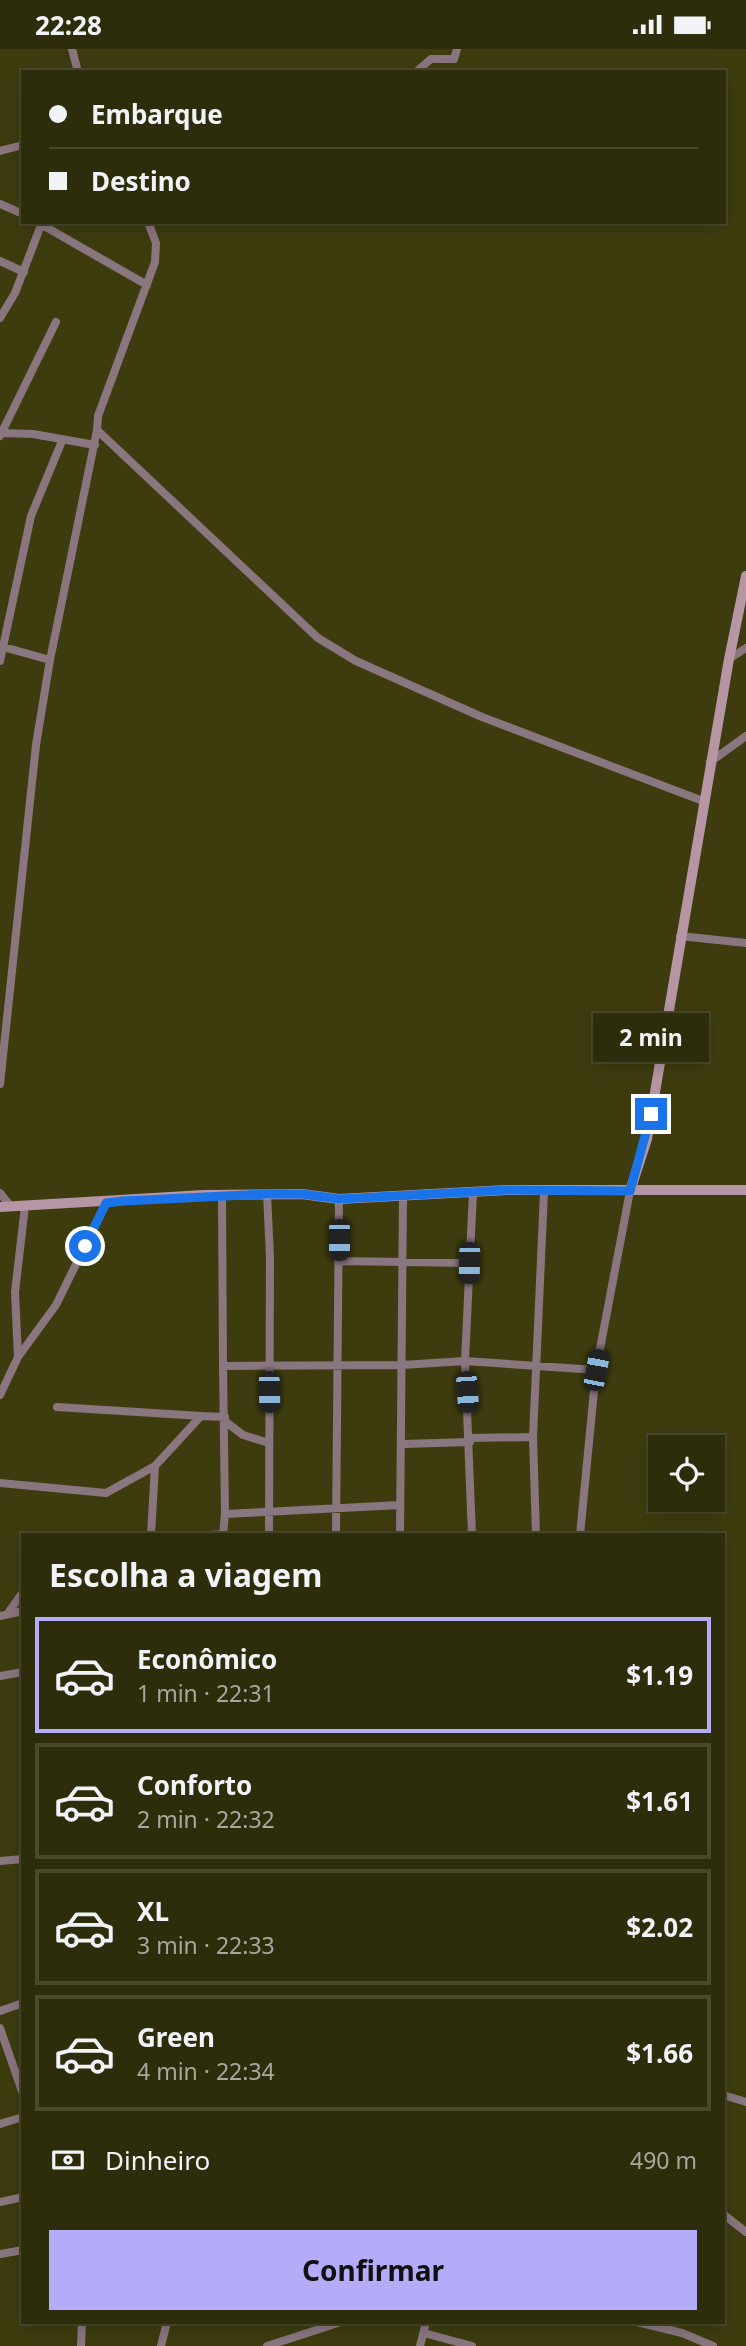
<!DOCTYPE html>
<html lang="pt">
<meta charset="utf-8">
<style>
:root{--surface:#2e2d0b;--page:#3a3919;--text:#f1f3f6;--muted:#a7a89d;--line:#49492c;--accent:#b4acf9}
body{margin:0;font-family:"Noto Sans",sans-serif;background:var(--page);color:var(--text);height:100vh;display:flex;flex-direction:column;font-size:26px;white-space:nowrap}
*{box-sizing:border-box;margin:0}
p{font-size:23px;color:var(--muted)}
.icon{flex:none;width:38px;height:38px;fill:none;stroke:currentColor;stroke-width:2;stroke-linecap:round;stroke-linejoin:round}
.map{position:relative;flex:1;overflow:hidden}
.panel{position:absolute;left:21px;top:1484px;width:704px;height:791px;display:flex;flex-direction:column;background:var(--surface);border-radius:0px;box-shadow:0 4px 18px #0003,0 0 0 2px var(--line)}
.panel>*{flex:none}
.guide{position:absolute;left:21px;top:21px;width:705px;height:154px;border-radius:0px;box-shadow:0 4px 18px #0003,0 0 0 2px var(--line);display:grid;align-content:center;height:154px;padding:0 28px;background:var(--surface)}
.tools{position:absolute;left:648px;top:1386px;display:grid;gap:14px}
.tools a{display:grid;place-items:center;width:77px;height:77px;border-radius:0px;background:var(--surface);box-shadow:0 4px 18px #0003,0 0 0 2px var(--line);font-size:35px}
.end{position:absolute;width:32px;height:32px;margin:-16px;border:9px solid #1a73e8;background:#fff;box-shadow:0 0 0 4px #fff}
.from{border-radius:50%}
.bubble{position:absolute;height:49px;border-radius:0px;background:var(--surface);box-shadow:0 4px 18px #0003,0 0 0 2px var(--line);font-size:23px;font-weight:700;line-height:49px;text-align:center}
.car{position:absolute;width:21px;height:42px;margin:-21px -10px;border-radius:9px;box-shadow:0 0 5px 2px #0007;background:linear-gradient(#222 24%,#8ab4d8 0 40%,#222 0 76%,#8ab4d8 0 86%,#222 0)}
.guide b{display:flex;align-items:center;gap:24px;height:66px;font-size:26px}
.guide b+b{border-top:2px solid var(--line)}
.guide i{width:18px;height:18px;background:var(--text)}
ul{padding:0;list-style:none}
li{display:flex;align-items:center;gap:21px;height:116px;margin:0 14px 10px;padding:0 14px;border:4px solid var(--line);border-radius:0px}
li div{flex:1}
li b{display:block;font-size:26px}
li em{font-style:normal;font-weight:700}
li.current{border-color:var(--accent)}
li>.icon{width:63px;height:63px;stroke-width:1.5}
h2{padding:0 28px;font-size:32px;line-height:84px}
.pay{display:flex;align-items:center;gap:18px;height:77px;padding:0 28px;font-size:26px}
.pay p{margin-inline-start:auto}
.cta{display:flex;gap:14px;margin-top:auto;padding:14px 28px}
.cta a{flex:1;height:80px;border-radius:0px;background:var(--accent);color:#111;font-size:28px;font-weight:700;line-height:80px;text-align:center}
.status{display:flex;justify-content:space-between;align-items:center;height:49px;padding:0 35px;background:var(--surface);direction:ltr}
.status svg{height:19px;fill:currentColor}
.map>svg:first-child{display:block}
.lines{fill:none;stroke-linecap:round;stroke-linejoin:round}
.street{stroke:#8a767f;stroke-width:8}
.secondary{stroke:#b696a5;stroke-width:10}
.route{stroke:#1a73e8;stroke-width:9}
</style>
<div class="status"><b>22:28</b><svg viewBox="0 0 49 12"><path d="M0 12V9h3v3zM5 12V6h3v6zM10 12V3h3v9zM15 12V0h3v12zM26 1h20v11H26zM47 4h2v5h-2z"/></svg></div>
<div class="map">
<svg width="746" height="2297" viewBox="0 0 746 2297">
<rect width="100%" height="100%" fill="#3e3c0f"/>
<g class="lines">
<!-- street -->
<path class="street" d="M72,0L78,23
M416,23L431,10H454L457,0
M0,102L23,96
M0,155L23,165
M37,173L147,236
M148,173L156,194L155,213L98,367L97,381L303,575L318,589L356,612L482,668L703,752
M0,212L24,223
M0,269L15,244L41,176
M0,384L33,385L95,396
M0,387L56,273
M0,597L50,611L97,381
M729,610L746,599
M0,612L31,467L62,392
M710,713L746,687
M680,887L746,894
M0,1035L36,696L50,611
M0,1144L11,1158
M267,1145L270,1208L269,1486
M222,1146L223,1317L402,1316L465,1312L596,1321
M339,1212L469,1214
M18,1308L15,1243L25,1157
M223,1317L225,1465
M0,1346L18,1308L56,1256L106,1154
M57,1358L201,1367
M226,1373L243,1386L269,1394
M470,1389L533,1388
M403,1395L470,1393
M0,1434L106,1444L155,1417
M151,1486L155,1417L201,1367L225,1368
M210,1486L223,1485
M223,1486L225,1465L400,1456
M336,1486L339,1150
M400,1486L403,1146
M472,1486L465,1312L473,1143
M536,1486L533,1388L544,1143
M580,1486L596,1321L630,1142
M8,1564L23,1543
M0,1567L23,1562
M0,1627L23,1623
M0,1812L23,1810
M0,1962L23,1954
M0,1979L23,2045
M723,2046L746,2053
M0,2075L23,2068
M0,2153L23,2148
M723,2165L746,2183
M0,2205L23,2201
M637,2273L682,2284L713,2297
M424,2284L472,2297
M81,2297L82,2273
M161,2297L167,2273
M267,2297L341,2273
M420,2297L426,2273"/>
<!-- secondary -->
<path class="secondary" d="M630,1142L647,1090L729,610L746,527
M0,1158L204,1146L302,1145L339,1150L507,1141H746"/>
</g>
<g class="lines">
<!-- route -->
<path class="route" d="M85,1197L106,1154L123,1152L267,1145H302L339,1150L507,1141L630,1142L651,1065"/>
</g>
</svg>
<div class="tools">
<a><svg class="icon" aria-label="locate" viewBox="0 0 24 24"><circle cx="12" cy="12" r="6"/><path d="M12 2v4M12 18v4M2 12h4M18 12h4"/></svg></a>
</div>
<i class="end from" style="left:85px;top:1197px"></i>
<i class="end" style="left:651px;top:1065px"></i>
<div class="bubble" style="left:593px;top:964px;width:116px">2 min</div>
<i class="car" style="left:339px;top:1191px;rotate:180deg"></i>
<i class="car" style="left:469px;top:1214px;rotate:181deg"></i>
<i class="car" style="left:596px;top:1321px;rotate:11deg"></i>
<i class="car" style="left:269px;top:1343px;rotate:179deg"></i>
<i class="car" style="left:467px;top:1343px;rotate:176deg"></i>
<div class="guide">
<b><i class="from"></i>Embarque</b>
<b><i></i>Destino</b>
</div>
<section class="panel">
<h2>Escolha a viagem</h2>
<ul>
<li class="current"><svg class="icon" aria-label="car" viewBox="0 0 24 24"><path d="M5 17H2v-5l4-1 3-4h7l3 4 3 1v5h-3M9 17h6M6 11h13"/><circle cx="7" cy="17" r="2"/><circle cx="17" cy="17" r="2"/></svg><div><b>Econômico</b><p>1 min · 22:31</p></div><em>$1.19</em></li>
<li><svg class="icon" aria-label="car" viewBox="0 0 24 24"><path d="M5 17H2v-5l4-1 3-4h7l3 4 3 1v5h-3M9 17h6M6 11h13"/><circle cx="7" cy="17" r="2"/><circle cx="17" cy="17" r="2"/></svg><div><b>Conforto</b><p>2 min · 22:32</p></div><em>$1.61</em></li>
<li><svg class="icon" aria-label="car" viewBox="0 0 24 24"><path d="M5 17H2v-5l4-1 3-4h7l3 4 3 1v5h-3M9 17h6M6 11h13"/><circle cx="7" cy="17" r="2"/><circle cx="17" cy="17" r="2"/></svg><div><b>XL</b><p>3 min · 22:33</p></div><em>$2.02</em></li>
<li><svg class="icon" aria-label="car" viewBox="0 0 24 24"><path d="M5 17H2v-5l4-1 3-4h7l3 4 3 1v5h-3M9 17h6M6 11h13"/><circle cx="7" cy="17" r="2"/><circle cx="17" cy="17" r="2"/></svg><div><b>Green</b><p>4 min · 22:34</p></div><em>$1.66</em></li>
</ul>
<div class="pay"><svg class="icon" aria-label="cash" viewBox="0 0 24 24"><path d="M3 7h18v10H3z"/><circle cx="12" cy="12" r="2"/></svg>Dinheiro<p>490 m</p></div>
<div class="cta"><a>Confirmar</a></div>
</section>
</div>
